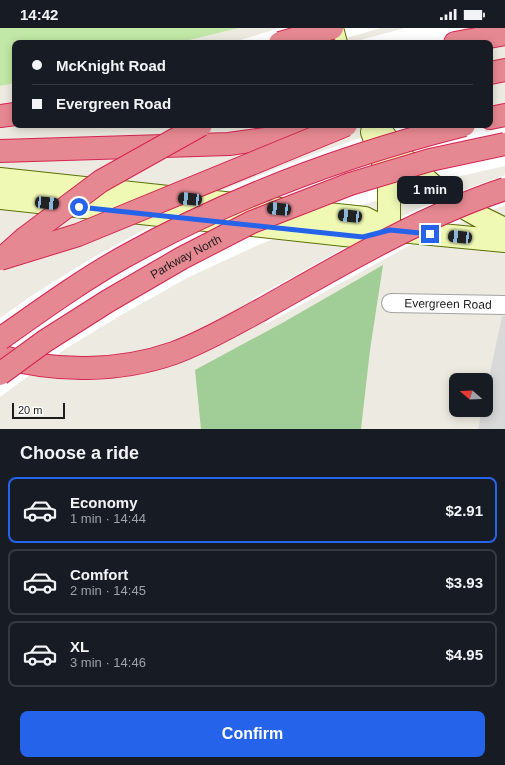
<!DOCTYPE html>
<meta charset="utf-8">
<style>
:root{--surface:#171b24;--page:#242831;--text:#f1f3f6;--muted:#9ea1a6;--line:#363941;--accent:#2563eb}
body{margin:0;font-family:Arial,sans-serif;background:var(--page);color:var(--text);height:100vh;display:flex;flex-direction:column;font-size:15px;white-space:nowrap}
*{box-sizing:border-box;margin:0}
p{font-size:13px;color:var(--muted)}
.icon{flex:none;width:22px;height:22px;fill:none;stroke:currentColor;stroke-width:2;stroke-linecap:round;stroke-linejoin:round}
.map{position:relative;height:401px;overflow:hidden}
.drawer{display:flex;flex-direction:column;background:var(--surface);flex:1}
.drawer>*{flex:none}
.top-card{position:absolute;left:12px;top:12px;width:481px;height:88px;border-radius:8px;box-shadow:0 2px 10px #0003;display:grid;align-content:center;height:88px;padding:0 20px;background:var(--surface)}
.needle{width:26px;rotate:289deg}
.tools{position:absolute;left:449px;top:345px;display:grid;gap:8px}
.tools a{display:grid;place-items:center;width:44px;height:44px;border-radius:8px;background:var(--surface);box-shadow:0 2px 10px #0003;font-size:20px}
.scale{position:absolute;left:12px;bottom:10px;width:53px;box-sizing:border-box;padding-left:4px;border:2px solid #1c1c1c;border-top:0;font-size:11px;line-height:14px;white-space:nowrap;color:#1c1c1c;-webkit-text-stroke:3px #fff;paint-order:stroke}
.end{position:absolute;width:18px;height:18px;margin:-9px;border:5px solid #2563eb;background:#fff;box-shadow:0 0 0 2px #fff}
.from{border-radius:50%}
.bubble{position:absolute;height:28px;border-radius:8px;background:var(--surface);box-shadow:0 2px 10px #0003;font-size:13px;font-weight:800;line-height:28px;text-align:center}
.car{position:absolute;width:12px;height:24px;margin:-12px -6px;border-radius:5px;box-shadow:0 0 3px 1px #0007;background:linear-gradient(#222 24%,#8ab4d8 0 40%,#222 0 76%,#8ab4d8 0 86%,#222 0)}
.top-card b{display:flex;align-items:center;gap:14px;height:38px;font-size:15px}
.top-card b+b{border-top:1px solid var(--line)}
.top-card i{width:10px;height:10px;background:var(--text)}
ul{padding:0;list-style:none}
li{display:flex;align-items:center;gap:12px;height:66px;margin:0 8px 6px;padding:0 12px;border:2px solid var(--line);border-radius:8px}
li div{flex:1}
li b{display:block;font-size:15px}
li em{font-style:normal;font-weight:800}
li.on{border-color:var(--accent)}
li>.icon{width:36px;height:36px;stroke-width:1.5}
h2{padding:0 20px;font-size:18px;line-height:48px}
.primary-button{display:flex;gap:8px;margin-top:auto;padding:8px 20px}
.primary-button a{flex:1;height:46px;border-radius:8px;background:var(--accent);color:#fff;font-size:16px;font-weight:800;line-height:46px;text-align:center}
.status{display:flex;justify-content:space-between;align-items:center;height:28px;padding:0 20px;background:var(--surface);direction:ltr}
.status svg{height:11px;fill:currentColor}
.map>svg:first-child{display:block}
.residential{fill:#dad9d9}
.grass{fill:#c1e8a6}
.forest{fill:#a1cd96}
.pier{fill:#fff}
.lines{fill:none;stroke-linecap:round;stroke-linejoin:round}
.minor-casing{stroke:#a3a3a3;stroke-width:20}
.secondary-casing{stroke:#5b7105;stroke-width:24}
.motorway-casing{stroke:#d62451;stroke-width:24}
.minor{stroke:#fff;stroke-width:18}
.secondary{stroke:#eff9b4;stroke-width:22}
.motorway{stroke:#e68891;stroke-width:22}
.motorway-bridge-casing{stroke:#d62451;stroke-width:24;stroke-linecap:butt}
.motorway-bridge{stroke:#e68891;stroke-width:22}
.route{stroke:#2563eb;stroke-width:5}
.labels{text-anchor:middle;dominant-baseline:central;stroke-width:3;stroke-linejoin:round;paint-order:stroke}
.street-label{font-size:12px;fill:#1c1c1c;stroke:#fff}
</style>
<div class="status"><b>14:42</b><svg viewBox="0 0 49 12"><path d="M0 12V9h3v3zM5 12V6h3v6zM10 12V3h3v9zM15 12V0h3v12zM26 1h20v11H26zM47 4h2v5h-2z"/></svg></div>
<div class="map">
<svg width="505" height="401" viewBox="0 0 505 401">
<rect width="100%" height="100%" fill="#edeae1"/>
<!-- residential -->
<path class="residential" d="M502,288H505V401H478L482,382H486V364Z"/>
<!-- grass -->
<path class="grass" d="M0,0H238L177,15H15V55L0,58Z"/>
<!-- forest -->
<path class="forest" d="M383,237L370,322L361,401H201L195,342L284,294Z"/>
<!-- pier -->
<path class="pier" d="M280,0H381L329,15H230Z
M405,0H463L466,15H349Z
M403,97H484L486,104L505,99V138L461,148L355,179L256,218L187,250L123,286L65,321L0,369V290L34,266L92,230L175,185L230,159L308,128L363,109Z
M505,147V177L454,197L414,215L266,296L252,271L401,189L442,170Z"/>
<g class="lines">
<defs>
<g id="minor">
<path id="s1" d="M391,275L505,277"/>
</g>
<path id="secondary" d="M332,0L336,15
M377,97C407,143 455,179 505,201
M372,104L386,142L389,157V202
M0,151L365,190L389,202
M0,170L363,209L389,202L505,213"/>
<path id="motorway" d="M455,15L505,6
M490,45L505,42
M0,88L15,86
M490,90L505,87
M0,123L229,116L286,108L323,100
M0,328C55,345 120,344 174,325C204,314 231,298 259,283"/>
</defs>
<!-- minor casing -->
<use href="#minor" class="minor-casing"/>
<!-- secondary casing -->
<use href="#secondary" class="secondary-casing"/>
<!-- motorway casing -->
<use href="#motorway" class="motorway-casing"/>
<!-- minor -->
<use href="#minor" class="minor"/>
<!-- secondary -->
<use href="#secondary" class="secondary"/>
<!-- motorway -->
<use href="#motorway" class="motorway"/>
<defs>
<g id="motorway-bridge">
<path d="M280,15L332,0"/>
<path d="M6,227L25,210L101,153L201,97"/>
<path d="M0,231L78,207L346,97"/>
<path d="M259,283C339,238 418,190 505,161"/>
<path d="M0,311C40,283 81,253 124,229C230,170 345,127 464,97"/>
<path id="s2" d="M0,346L45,313L108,273L182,230L252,194L350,156L430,132L505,116"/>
</g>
</defs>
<!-- motorway-bridge casing -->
<use href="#motorway-bridge" class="motorway-bridge-casing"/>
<!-- motorway-bridge -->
<use href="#motorway-bridge" class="motorway-bridge"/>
</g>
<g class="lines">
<!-- route -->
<path class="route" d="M79,179L363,209L390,202L430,206"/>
</g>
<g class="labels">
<!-- street labels -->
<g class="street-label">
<text stroke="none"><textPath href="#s2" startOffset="220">Parkway North</textPath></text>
<text stroke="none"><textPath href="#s1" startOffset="57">Evergreen Road</textPath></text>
</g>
</g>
</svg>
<div class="tools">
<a><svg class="needle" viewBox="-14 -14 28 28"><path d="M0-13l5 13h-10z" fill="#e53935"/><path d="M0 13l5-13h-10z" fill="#9ea1a6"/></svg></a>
</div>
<div class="scale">20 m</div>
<i class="end from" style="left:79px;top:179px"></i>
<i class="end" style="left:430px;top:206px"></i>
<div class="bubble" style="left:397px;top:148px;width:66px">1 min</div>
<i class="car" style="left:190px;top:171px;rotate:276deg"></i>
<i class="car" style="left:47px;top:175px;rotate:96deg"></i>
<i class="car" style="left:279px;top:181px;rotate:276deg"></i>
<i class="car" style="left:350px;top:188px;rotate:276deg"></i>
<i class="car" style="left:460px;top:209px;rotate:276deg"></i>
<div class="top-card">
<b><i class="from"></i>McKnight Road</b>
<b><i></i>Evergreen Road</b>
</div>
</div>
<section class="drawer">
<h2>Choose a ride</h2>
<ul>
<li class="on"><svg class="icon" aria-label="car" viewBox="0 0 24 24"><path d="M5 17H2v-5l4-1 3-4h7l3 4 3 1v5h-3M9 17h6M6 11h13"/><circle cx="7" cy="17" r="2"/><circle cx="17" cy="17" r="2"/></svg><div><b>Economy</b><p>1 min · 14:44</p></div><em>$2.91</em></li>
<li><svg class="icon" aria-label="car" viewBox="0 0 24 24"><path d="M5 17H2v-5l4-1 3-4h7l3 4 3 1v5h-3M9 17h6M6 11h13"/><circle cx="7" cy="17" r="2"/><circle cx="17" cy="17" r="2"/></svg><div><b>Comfort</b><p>2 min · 14:45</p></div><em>$3.93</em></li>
<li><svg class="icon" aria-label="car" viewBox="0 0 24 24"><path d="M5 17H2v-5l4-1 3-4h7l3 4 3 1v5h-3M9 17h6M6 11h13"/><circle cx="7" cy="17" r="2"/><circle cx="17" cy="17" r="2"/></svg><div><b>XL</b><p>3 min · 14:46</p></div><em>$4.95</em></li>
</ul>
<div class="primary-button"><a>Confirm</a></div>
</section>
